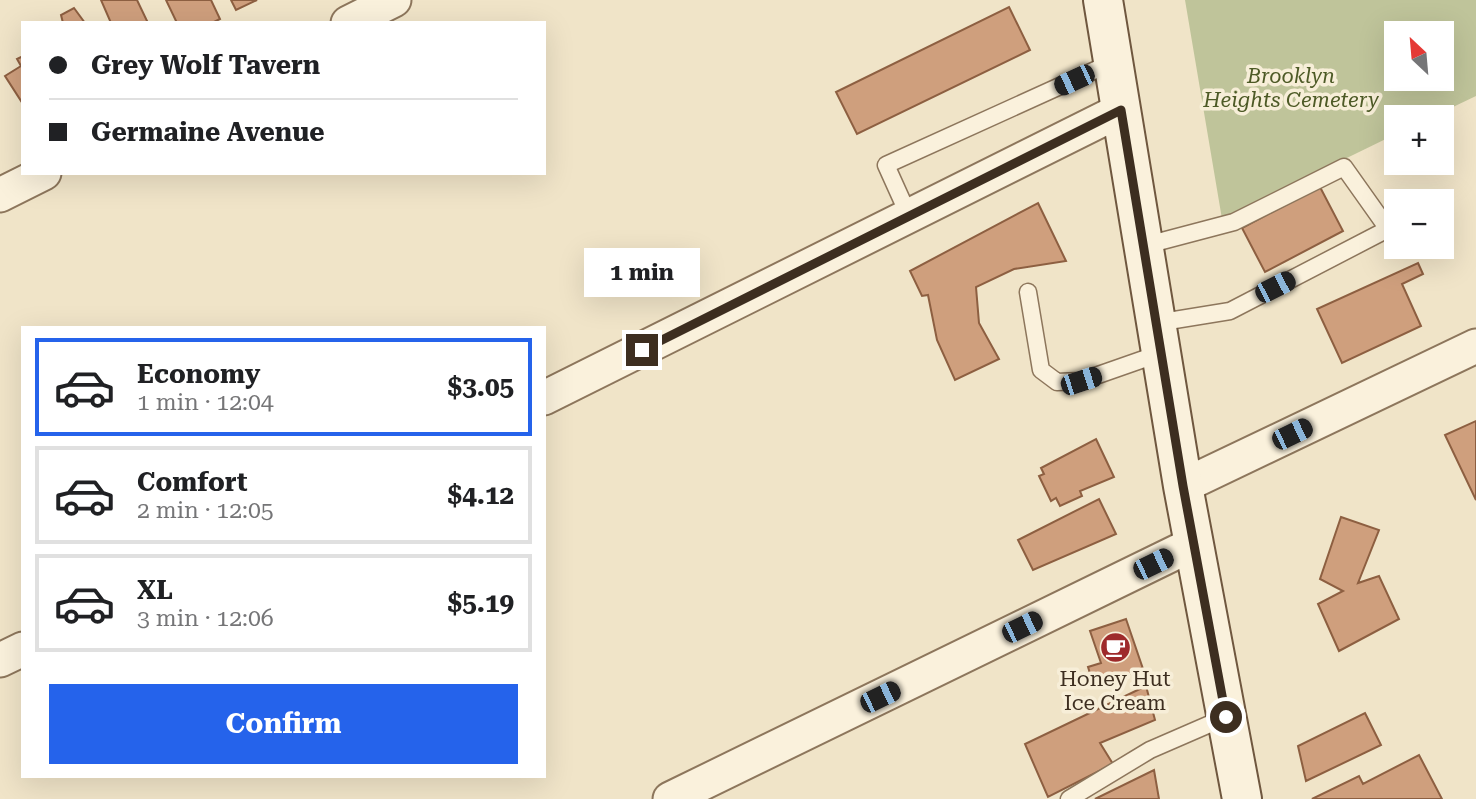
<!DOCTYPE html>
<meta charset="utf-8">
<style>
:root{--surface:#fff;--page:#f6f6f6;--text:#202124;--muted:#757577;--line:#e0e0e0;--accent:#2563eb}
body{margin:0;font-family:"Roboto Serif",serif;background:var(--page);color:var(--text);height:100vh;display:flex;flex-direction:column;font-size:26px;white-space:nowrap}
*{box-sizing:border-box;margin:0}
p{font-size:23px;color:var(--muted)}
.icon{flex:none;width:38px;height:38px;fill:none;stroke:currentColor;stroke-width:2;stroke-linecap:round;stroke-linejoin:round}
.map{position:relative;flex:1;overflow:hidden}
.side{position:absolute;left:21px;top:326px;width:525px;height:452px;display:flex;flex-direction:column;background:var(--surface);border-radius:0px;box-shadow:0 7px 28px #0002}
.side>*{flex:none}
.banner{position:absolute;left:21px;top:21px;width:525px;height:154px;border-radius:0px;box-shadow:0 7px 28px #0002;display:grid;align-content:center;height:154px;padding:0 28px;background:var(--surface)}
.needle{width:46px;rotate:334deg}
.fabs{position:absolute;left:1384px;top:21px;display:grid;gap:14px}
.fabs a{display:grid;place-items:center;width:70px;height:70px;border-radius:0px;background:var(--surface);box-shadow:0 7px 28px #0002;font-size:35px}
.end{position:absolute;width:32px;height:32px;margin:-16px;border:9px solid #3d2e20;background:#fff;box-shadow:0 0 0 4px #fff}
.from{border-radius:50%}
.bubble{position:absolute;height:49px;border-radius:0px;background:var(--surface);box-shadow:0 7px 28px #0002;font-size:23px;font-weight:700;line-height:49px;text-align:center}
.car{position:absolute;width:21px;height:42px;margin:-21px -10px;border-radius:9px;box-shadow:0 0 5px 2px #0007;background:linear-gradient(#222 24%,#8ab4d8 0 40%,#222 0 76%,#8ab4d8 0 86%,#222 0)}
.banner b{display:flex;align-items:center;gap:24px;height:66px;font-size:26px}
.banner b+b{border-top:2px solid var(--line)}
.banner i{width:18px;height:18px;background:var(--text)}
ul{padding:12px 0 0;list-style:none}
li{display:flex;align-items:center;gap:21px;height:98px;margin:0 14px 10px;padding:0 14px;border:4px solid var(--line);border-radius:0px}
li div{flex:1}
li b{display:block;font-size:26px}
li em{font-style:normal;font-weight:700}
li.current{border-color:var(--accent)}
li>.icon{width:63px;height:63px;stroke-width:1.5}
.button{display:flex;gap:14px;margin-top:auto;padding:14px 28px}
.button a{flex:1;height:80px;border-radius:0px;background:var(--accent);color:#fff;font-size:28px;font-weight:700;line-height:80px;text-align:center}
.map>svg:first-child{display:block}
.cemetery{fill:#bfc49a;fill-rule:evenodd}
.building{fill:#cf9f7d;stroke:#8d5f41;stroke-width:2}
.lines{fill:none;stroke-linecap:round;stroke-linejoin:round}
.lane-casing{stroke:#8d765c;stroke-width:19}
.street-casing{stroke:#8d765c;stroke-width:37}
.secondary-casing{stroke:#6f573f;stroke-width:42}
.lane{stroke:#faf1dc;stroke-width:16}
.street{stroke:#faf1dc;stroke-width:33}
.secondary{stroke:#faf1dc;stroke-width:38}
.route{stroke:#3d2e20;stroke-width:9}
.labels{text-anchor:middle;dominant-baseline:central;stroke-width:7;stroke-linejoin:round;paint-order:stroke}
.park-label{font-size:21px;font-style:italic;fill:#4d5a26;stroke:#f7eed8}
.poi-label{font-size:21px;fill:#3d2e20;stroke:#f7eed8}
</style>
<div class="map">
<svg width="1476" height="799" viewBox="0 0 1476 799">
<rect width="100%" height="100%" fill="#f0e4c8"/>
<!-- cemetery -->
<path class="cemetery" d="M1185,0H1476V96L1432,117H1396V134L1222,219ZM1396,33H1442V79H1396Z"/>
<!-- building -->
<path class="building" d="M101,0H137L148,23H111Z
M166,0H211L220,19L212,23H177Z
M231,0H257L236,10Z
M1009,7L1030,50L857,134L836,92Z
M74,8L85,23H63L61,15Z
M23,56V104L5,76L21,66L17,59Z
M1320,187L1343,231L1265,272L1242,228Z
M1038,203L1066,261L1014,269L976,287L979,323L999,359L955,380L937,340L928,295L922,296L910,271Z
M1418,263L1423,274L1402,284L1421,326L1342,363L1317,309Z
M1476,421V500L1445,435Z
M1096,439L1114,477L1080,491L1082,496L1060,506L1056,498L1051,501L1039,476L1044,474L1041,468Z
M1099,499L1116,534L1033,570L1018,540Z
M1341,517L1379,530L1358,583L1379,576L1399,619L1339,651L1318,604L1343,591L1320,579Z
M1126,619L1143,669L1094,686L1088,667L1101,663L1090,631Z
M1146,686L1155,720L1100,743L1113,764L1048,797L1025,744Z
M1365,713L1381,745L1306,781L1298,746Z
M1419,755L1442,799H1312L1359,776L1363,784Z
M1154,770L1159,799H1095Z"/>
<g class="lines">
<defs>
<path id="lane" d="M909,216L886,165L1113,62
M1143,246L1234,222L1344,167L1388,229L1230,311L1156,323
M1028,292L1041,370L1057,382L1081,381L1161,353
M1069,799L1150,750L1226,717"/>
<path id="street" d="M348,23L394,0
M0,195L44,173
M544,398L1121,110
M1183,486L1476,346
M0,660L23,649
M670,799L1193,544"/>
<path id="secondary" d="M1103,0L1183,486L1242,799"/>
</defs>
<!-- lane casing -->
<use href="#lane" class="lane-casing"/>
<!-- street casing -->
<use href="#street" class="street-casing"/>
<!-- secondary casing -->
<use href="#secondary" class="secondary-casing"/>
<!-- lane -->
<use href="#lane" class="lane"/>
<!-- street -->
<use href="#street" class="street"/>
<!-- secondary -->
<use href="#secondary" class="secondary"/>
</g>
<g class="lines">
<!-- route -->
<path class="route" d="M642,350L1121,110L1183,486L1226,717"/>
</g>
<!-- icons -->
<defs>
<symbol id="cafe-disc" viewBox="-11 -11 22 22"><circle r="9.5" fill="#9e2a2b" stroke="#f7eed8"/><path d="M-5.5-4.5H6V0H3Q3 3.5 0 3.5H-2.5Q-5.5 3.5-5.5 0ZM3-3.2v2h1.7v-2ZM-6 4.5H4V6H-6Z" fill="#fff"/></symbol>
</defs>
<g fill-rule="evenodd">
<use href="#cafe-disc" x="1098" y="630" width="35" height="35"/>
</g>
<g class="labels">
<!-- park labels -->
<g class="park-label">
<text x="1291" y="76">Brooklyn<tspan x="1291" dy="24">Heights Cemetery</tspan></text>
</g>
<!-- poi labels -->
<g class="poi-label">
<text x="1115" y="679">Honey Hut<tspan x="1115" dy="24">Ice Cream</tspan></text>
</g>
</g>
</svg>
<div class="fabs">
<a><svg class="needle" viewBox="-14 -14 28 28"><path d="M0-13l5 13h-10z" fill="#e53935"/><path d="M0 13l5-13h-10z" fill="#757577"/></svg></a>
<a>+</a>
<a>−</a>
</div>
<i class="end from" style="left:1226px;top:717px"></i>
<i class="end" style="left:642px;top:350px"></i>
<div class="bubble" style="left:584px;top:248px;width:116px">1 min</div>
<i class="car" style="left:1074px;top:80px;rotate:245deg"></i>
<i class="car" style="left:1275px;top:287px;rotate:63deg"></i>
<i class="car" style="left:1081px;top:381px;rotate:72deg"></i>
<i class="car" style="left:1292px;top:434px;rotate:64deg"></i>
<i class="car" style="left:1153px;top:564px;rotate:64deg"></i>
<i class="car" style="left:1022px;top:627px;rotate:64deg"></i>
<i class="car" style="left:880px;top:697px;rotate:64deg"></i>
<div class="banner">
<b><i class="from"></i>Grey Wolf Tavern</b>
<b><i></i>Germaine Avenue</b>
</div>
<section class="side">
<ul>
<li class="current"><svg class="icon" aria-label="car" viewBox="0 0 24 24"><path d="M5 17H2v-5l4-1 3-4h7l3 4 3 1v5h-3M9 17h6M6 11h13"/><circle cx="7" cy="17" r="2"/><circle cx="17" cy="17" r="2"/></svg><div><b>Economy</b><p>1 min · 12:04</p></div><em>$3.05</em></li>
<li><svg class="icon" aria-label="car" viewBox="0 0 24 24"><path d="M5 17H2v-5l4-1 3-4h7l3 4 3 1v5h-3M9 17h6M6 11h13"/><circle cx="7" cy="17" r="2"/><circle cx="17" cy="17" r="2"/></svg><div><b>Comfort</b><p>2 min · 12:05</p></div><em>$4.12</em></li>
<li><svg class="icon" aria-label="car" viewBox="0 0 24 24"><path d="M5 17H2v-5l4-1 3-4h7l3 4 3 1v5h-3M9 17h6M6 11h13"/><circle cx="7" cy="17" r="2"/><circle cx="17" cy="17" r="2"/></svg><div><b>XL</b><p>3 min · 12:06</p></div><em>$5.19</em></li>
</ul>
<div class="button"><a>Confirm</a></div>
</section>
</div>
